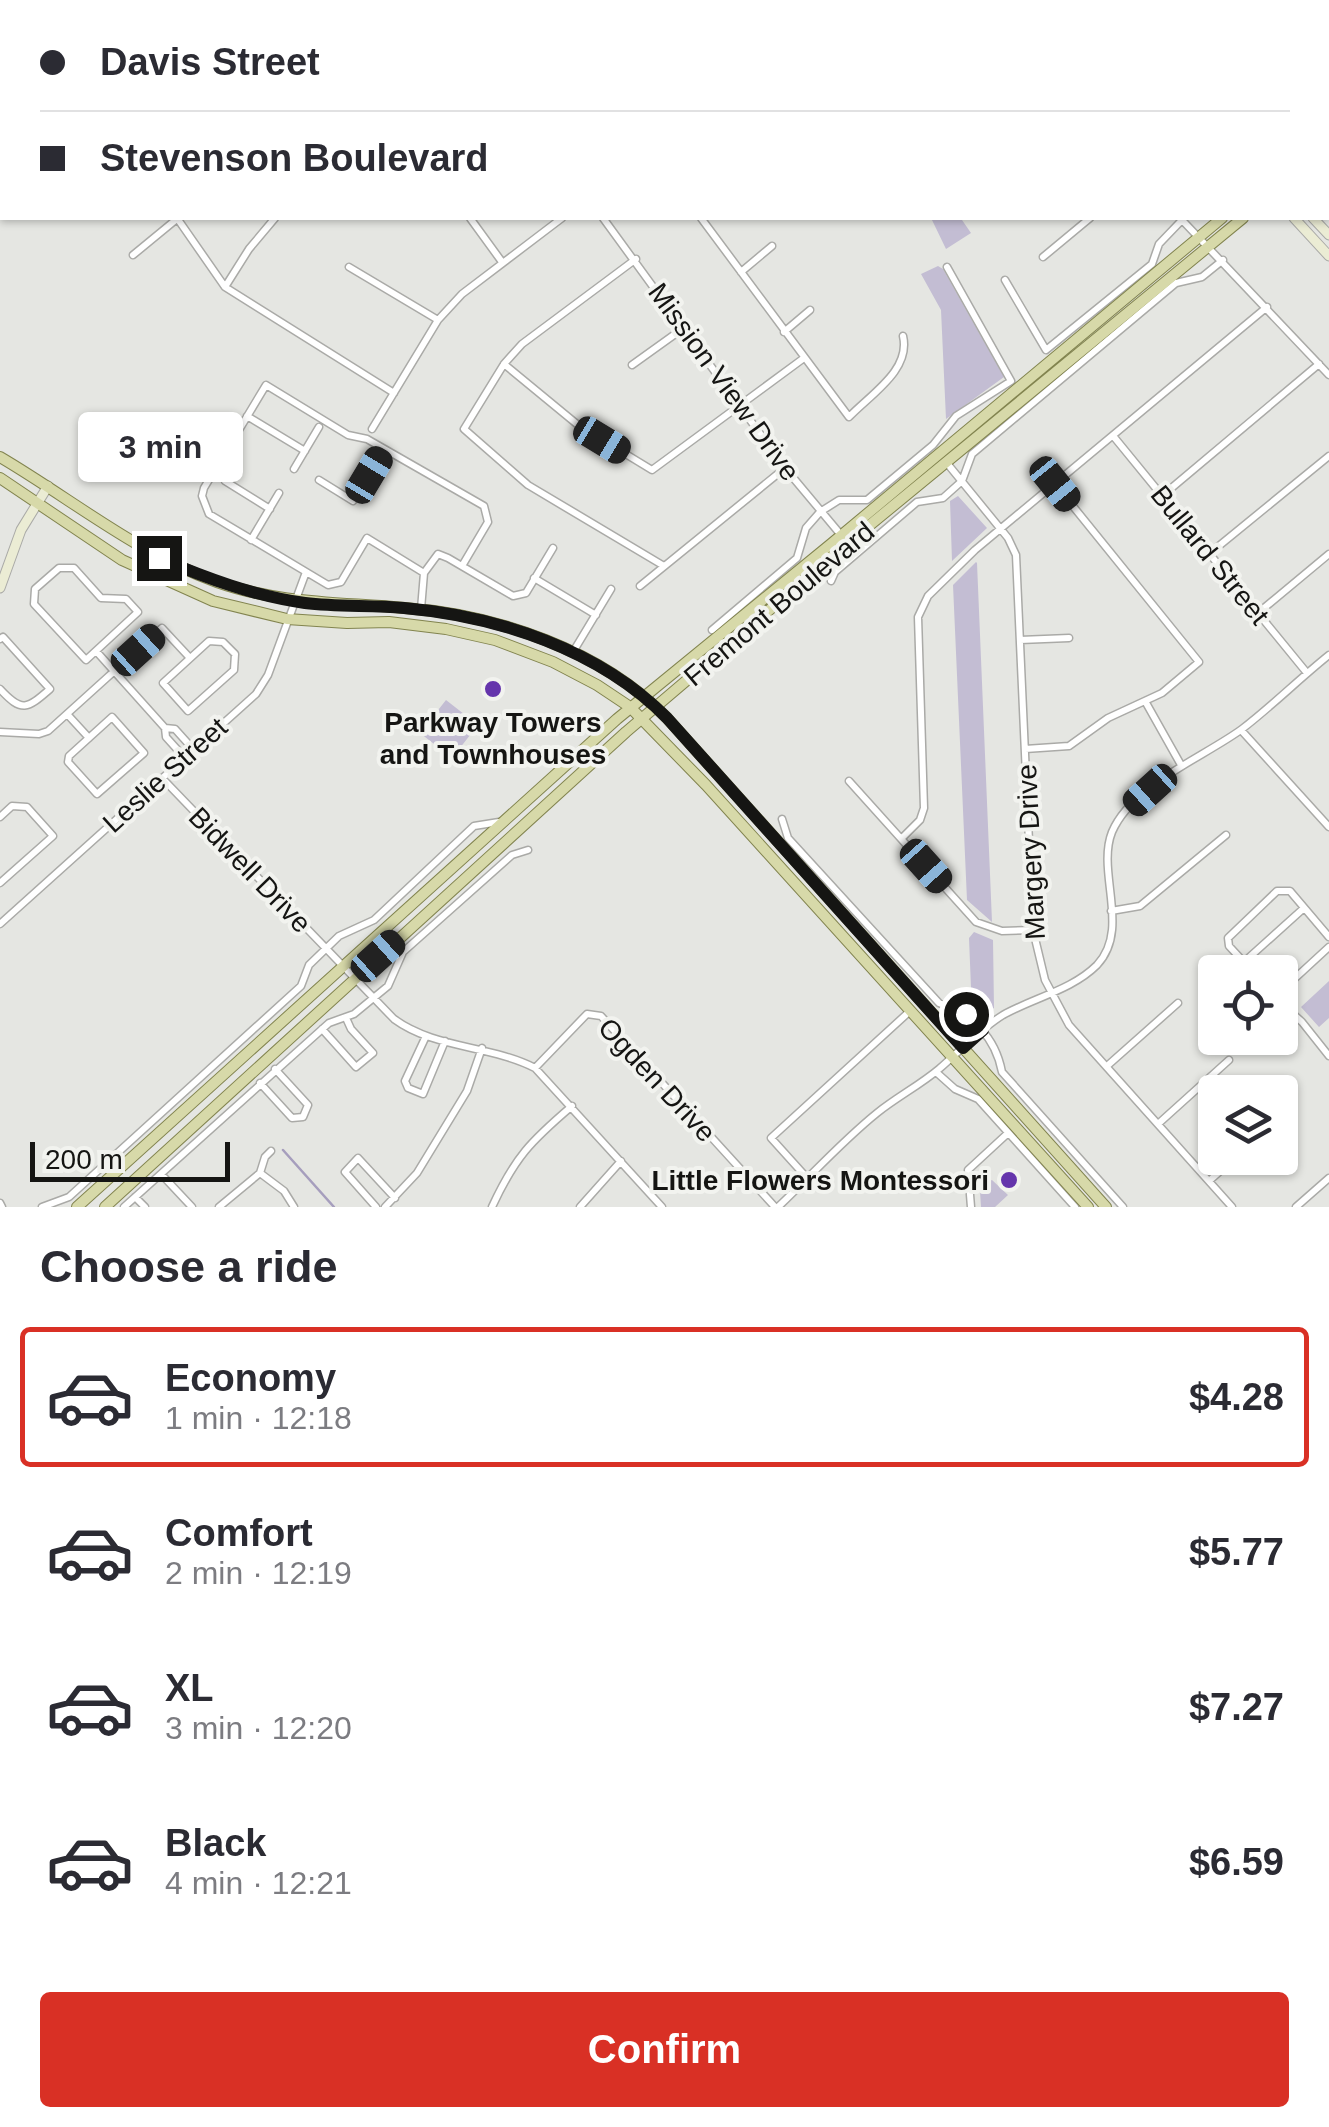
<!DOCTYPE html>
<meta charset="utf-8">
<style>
:root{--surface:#fff;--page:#f7f7f7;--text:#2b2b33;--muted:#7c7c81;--line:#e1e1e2;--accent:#d93025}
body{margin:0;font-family:Arial,sans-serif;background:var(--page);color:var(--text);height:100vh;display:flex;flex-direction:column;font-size:38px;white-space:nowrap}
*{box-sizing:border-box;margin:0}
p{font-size:32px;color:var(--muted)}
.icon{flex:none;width:55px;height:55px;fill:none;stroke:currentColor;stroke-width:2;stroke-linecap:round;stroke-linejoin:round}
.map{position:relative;height:1207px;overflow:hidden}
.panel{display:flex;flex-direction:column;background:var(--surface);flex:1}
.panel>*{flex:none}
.top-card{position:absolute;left:0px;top:0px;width:1330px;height:220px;box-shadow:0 2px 8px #0004;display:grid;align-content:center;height:220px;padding:0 40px;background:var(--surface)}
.fabs{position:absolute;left:1198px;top:955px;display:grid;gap:20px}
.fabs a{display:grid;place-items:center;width:100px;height:100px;border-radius:10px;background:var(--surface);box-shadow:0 2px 8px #0004;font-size:50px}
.scale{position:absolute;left:30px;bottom:25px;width:200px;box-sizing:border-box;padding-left:10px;border:5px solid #151513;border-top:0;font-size:28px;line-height:35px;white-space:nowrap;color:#151513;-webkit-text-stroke:8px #f2f3ef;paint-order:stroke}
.end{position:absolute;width:45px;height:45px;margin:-22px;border:12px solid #151513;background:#fff;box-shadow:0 0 0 5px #fff}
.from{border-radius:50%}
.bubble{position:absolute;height:70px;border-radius:10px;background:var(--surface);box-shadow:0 2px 8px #0004;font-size:32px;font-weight:600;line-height:70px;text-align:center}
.car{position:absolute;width:30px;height:60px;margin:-30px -15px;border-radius:12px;box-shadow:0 0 8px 2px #0007;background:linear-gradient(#222 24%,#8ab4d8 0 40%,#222 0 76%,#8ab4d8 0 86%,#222 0)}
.top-card b{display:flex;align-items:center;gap:35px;height:95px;font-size:38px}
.top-card b+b{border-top:2px solid var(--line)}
.top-card i{width:25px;height:25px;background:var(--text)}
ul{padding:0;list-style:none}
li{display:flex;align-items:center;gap:30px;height:140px;margin:0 20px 15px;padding:0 20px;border:5px solid transparent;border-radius:10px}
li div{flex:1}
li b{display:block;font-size:38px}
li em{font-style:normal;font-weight:600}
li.active{border-color:var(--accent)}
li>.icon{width:90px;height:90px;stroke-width:1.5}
h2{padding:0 40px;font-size:45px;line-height:120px}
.button{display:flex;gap:20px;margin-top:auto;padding:20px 40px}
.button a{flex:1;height:115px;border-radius:10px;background:var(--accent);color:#fff;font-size:40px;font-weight:600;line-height:115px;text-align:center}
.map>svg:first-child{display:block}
.green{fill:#c3bdd3}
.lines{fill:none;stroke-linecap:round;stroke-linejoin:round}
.stream{stroke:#a69ebd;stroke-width:2.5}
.street-casing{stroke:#aaaaa7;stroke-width:9}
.secondary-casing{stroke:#aaaaa7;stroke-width:11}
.primary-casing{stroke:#82844f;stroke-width:12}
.street{stroke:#fff;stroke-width:6}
.secondary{stroke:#ebecd4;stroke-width:9}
.primary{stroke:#d7d9a9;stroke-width:10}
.route{stroke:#151513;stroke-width:12}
.poi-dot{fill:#6535ac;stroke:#f2f3ef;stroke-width:4}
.labels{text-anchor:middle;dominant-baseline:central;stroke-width:8;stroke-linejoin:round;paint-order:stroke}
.street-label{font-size:28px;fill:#151513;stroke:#f2f3ef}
.poi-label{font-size:28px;font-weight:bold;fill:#151513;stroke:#f2f3ef}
</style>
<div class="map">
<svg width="1329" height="1207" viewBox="0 0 1329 1207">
<rect width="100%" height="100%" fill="#e5e6e2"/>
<!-- green -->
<path class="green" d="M0,0H235L2,2L0,175Z
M936,218H964L962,220L971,233L946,249L932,220Z
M938,266L943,269L1004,377L946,419L941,310L921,274Z
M958,496L987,528L952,561L950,501Z
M976,562L977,563L992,922L967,900L953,585Z
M446,700L478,725L452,758L420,733Z
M974,932L993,940L994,1008L979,1019L972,1013L969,938Z
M1329,981V1018L1319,1027L1301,1007Z
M984,1170L990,1177L989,1181L992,1180L1008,1195L995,1207H981L979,1175Z"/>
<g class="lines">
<!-- stream -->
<path class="stream" d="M1084,0L1086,2
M283,1150L334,1207"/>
<defs>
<path id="street" d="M412,0L413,2
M708,0L710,2
M889,0V2
M980,0L983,2
M1214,0L1216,2
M1303,0L1305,2
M793,2L796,0
M1147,2L1150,0
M1328,29L1329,31
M0,137L2,140
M177,218L225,287L394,393
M470,218L502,262
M603,218L785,468L841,535
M701,218L849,417C871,394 911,370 903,336
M1182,220L1329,375
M133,255L178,218
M1043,257L1090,218
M636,259L522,344L504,364L464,429L528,485L664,566
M349,267L438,320
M741,272L772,246
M1005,280L1046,350L1152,264L1159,244L1182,220
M225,287L249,249L275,218
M784,332L810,310
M504,364L578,425L652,470L804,358
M632,365L685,327
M247,416L305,451
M372,429L438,320L462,294L562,218
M1114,437L1307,673
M946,462L1008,538L1016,555L1033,930L1045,980L1069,1025L1232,1207
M294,469L319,427
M319,480L353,501L384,449
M225,481L270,509
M1162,496L1319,364
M251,540L279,493
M1209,554L1329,456
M462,566L488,522L484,506L367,439L348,435L266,385L204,488L202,496L209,514L328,585L341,582L367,538L424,573L438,554L448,558L513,596L526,593L553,548
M59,568H74L101,598L126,599L138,612L86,660L34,604L35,589Z
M534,578L596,615
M831,581L835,572L917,502L943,498L962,481L972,454L1176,283L1202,277L1223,260
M640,586L785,468
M421,609L424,573
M1258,613L1329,554
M712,630L797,558L806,528L820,512L839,500H867L933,445L956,416L1011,381L947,267
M0,639L3,637L50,689C27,709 22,713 0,689
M1020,640L1069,638
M209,641L223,642L235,654L234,670L188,711L163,683Z
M96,651L165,728L175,729L193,749
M573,652L611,589
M1145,701L1181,765
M67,714L89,738
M112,717L144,753L97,794L68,762L69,756Z
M165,728L166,737L184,757
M1241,730L1329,827
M0,732L39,734L48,731L162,628L190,658
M1025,749L1069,746L1108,718L1162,693L1199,662L1055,484
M162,778L394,1019C435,1049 490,1045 535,1068L662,1207
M849,781L976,922L1002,931L1033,930
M0,817L12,806L27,807L53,836L0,883
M782,819L788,838L939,1003C973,1016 995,1036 1002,1072L1123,1207
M902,838L920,820L924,808L918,617L928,596L975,550L1267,307
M1111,911L1140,906L1226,835
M0,924L256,694L268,675L306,572
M1244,962L1304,908
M1253,972L1229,946L1228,938L1277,891H1290L1329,937
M1280,992L1329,947
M1280,1002L1302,1022L1329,1056
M322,1029L356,1067L373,1053L351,1029L346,1018
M426,1036L405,1081L408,1088L423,1094L445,1041
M1107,1066L1178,1003
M535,1068L587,1014L601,1016L775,1207
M936,1072L955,1089L978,1099L1075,1207
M260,1083L292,1118L303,1117L308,1105L275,1069
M1280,1118L1281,1117
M1158,1124L1229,1060
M260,1173L284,1191L294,1207
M161,1174L192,1207
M808,1179L771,1138L910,1011
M1209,1181L1235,1158
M135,1197L145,1207
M0,1203L2,1207
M42,1207L69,1197L301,986L309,965L339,936L374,920L474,826L499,822
M124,1207L329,1023L354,1014L388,986L403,952L512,855L528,850
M219,1207L260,1173L265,1157L271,1151
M376,1207L345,1172L358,1158L395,1198
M385,1207L417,1173L467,1091L482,1048
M492,1207C515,1157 531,1141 572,1106
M580,1207L621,1161
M778,1207C811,1176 841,1142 877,1113C897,1097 920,1085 939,1069C960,1051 980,1029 1003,1015C1033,998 1072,990 1097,965C1131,929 1096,872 1112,832C1132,785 1204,757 1242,729C1272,706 1299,679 1329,655
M971,1207L968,1170L1007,1134
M1296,1207L1329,1178"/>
<path id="secondary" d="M1126,0L1128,2
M239,2L242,0
M263,2L267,0
M0,187L2,185
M0,207L2,205
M1294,218L1329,256
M1313,218L1329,235
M0,588L21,530L48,486"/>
<path id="primary" d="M1328,129L1329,128
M1328,147L1329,146
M0,457C73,500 136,553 217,582C279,604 341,602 405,608C497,615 601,650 667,718L1106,1207
M0,478L122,560L213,601L287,619L347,623L389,622L446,629L495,640L553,662L597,685L630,707L706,785L1088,1207
M77,1207L617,719L831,544L1222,218
M105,1207L626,732L848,543L1243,218"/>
</defs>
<!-- street casing -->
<use href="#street" class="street-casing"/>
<!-- secondary casing -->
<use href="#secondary" class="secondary-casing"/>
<!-- primary casing -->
<use href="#primary" class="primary-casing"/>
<!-- street -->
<use href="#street" class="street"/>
<!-- secondary -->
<use href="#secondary" class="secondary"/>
<!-- primary -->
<use href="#primary" class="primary"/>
</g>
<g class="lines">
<!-- route -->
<path class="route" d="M159,558C206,578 254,596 305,603C338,607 371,605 404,608C498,616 600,650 667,718L963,1048L983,1030L966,1014"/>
</g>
<!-- markers -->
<g class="poi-dot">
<circle cx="493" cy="689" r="10"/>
<circle cx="1009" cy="1180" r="10"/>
</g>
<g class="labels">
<!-- street labels -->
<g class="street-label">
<text transform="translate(724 382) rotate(54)">Mission View Drive</text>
<text transform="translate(1210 555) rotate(51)">Bullard Street</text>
<text transform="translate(779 604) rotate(-40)">Fremont Boulevard</text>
<text transform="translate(165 775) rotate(-42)">Leslie Street</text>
<text transform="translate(1031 852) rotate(-93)">Margery Drive</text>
<text transform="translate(250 870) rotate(46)">Bidwell Drive</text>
<text transform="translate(657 1080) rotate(47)">Ogden Drive</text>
</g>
<!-- poi labels -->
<g class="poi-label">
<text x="493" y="722">Parkway Towers<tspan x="493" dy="32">and Townhouses</tspan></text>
<text x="989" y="1180" text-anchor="end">Little Flowers Montessori</text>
</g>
</g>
</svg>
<div class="fabs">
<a><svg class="icon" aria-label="locate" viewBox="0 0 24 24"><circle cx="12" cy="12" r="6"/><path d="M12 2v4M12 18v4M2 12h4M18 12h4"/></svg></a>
<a><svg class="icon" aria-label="layers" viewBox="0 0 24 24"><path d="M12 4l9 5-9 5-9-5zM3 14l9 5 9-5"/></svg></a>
</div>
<div class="scale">200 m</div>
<i class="end from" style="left:966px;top:1014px"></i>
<i class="end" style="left:159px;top:558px"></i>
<div class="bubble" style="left:78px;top:412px;width:165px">3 min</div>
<i class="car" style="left:602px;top:440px;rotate:121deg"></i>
<i class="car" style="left:369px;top:475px;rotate:31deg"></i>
<i class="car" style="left:1055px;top:484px;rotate:141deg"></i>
<i class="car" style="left:138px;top:650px;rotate:48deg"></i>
<i class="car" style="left:1150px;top:790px;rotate:228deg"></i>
<i class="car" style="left:926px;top:866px;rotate:138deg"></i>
<i class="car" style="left:378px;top:956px;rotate:48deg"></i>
<div class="top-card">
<b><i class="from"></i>Davis Street</b>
<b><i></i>Stevenson Boulevard</b>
</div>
</div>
<section class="panel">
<h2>Choose a ride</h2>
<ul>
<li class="active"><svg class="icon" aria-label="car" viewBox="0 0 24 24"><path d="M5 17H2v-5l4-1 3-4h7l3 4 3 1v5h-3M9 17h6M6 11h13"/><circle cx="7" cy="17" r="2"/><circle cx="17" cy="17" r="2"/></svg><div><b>Economy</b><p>1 min · 12:18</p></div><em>$4.28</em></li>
<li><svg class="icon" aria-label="car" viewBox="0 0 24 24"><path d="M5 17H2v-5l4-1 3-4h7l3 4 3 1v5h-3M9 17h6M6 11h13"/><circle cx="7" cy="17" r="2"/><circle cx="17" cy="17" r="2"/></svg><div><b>Comfort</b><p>2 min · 12:19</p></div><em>$5.77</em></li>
<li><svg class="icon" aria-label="car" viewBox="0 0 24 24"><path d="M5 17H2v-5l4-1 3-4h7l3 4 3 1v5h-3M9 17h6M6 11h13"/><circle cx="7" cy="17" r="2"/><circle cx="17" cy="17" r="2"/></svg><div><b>XL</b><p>3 min · 12:20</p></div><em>$7.27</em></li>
<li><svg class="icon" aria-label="car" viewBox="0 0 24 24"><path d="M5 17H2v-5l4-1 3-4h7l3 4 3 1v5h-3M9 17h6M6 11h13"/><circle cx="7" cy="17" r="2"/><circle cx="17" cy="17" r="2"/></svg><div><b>Black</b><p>4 min · 12:21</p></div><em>$6.59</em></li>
</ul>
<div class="button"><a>Confirm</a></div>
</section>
